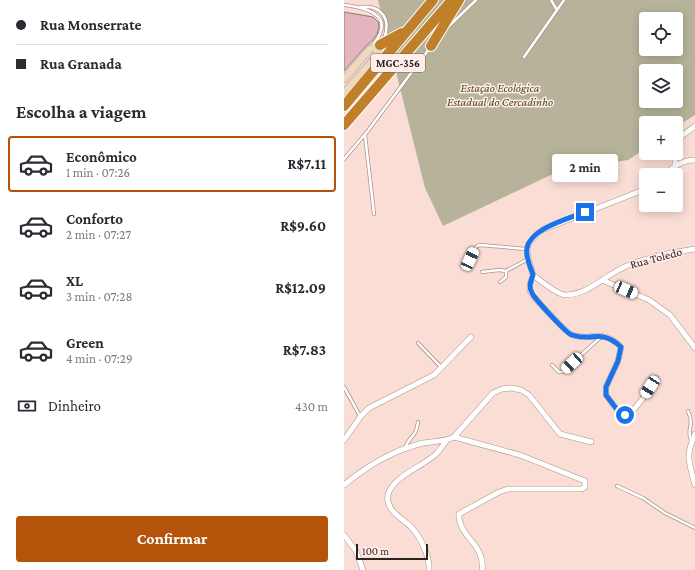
<!DOCTYPE html>
<html lang="pt">
<meta charset="utf-8">
<style>
:root{--surface:#fff;--page:#f7f7f7;--text:#2b2b33;--muted:#7c7c81;--line:#e1e1e2;--accent:#b45309}
body{margin:0;font-family:"Crimson Pro",serif;background:var(--page);color:var(--text);height:100vh;display:flex;flex-direction:column;font-size:15px;white-space:nowrap}
*{box-sizing:border-box;margin:0}
p{font-size:13px;color:var(--muted)}
.icon{flex:none;width:22px;height:22px;fill:none;stroke:currentColor;stroke-width:2;stroke-linecap:round;stroke-linejoin:round}
.map{position:relative;flex:1;overflow:hidden}
.drawer{display:flex;flex-direction:column;background:var(--surface);width:344px}
.drawer>*{flex:none}
.banner{display:grid;align-content:center;height:88px;padding:0 16px;background:var(--surface)}
.buttons{position:absolute;left:295px;top:12px;display:grid;gap:8px}
.buttons a{display:grid;place-items:center;width:44px;height:44px;border-radius:4px;background:var(--surface);box-shadow:0 2px 10px #0003;font-size:20px}
.scale{position:absolute;left:12px;bottom:10px;width:72px;box-sizing:border-box;padding-left:4px;border:2px solid #2d2320;border-top:0;font-size:11px;line-height:14px;white-space:nowrap;color:#2d2320;-webkit-text-stroke:3px #ffeee9;paint-order:stroke}
.end{position:absolute;width:18px;height:18px;margin:-9px;border:5px solid #1a73e8;background:#fff;box-shadow:0 0 0 2px #fff}
.from{border-radius:50%}
.bubble{position:absolute;height:28px;border-radius:4px;background:var(--surface);box-shadow:0 2px 10px #0003;font-size:13px;font-weight:700;line-height:28px;text-align:center}
.car{position:absolute;width:12px;height:24px;margin:-12px -6px;border-radius:5px;box-shadow:0 0 3px 1px #0007;background:linear-gradient(#fff 24%,#345 0 40%,#fff 0 76%,#345 0 86%,#fff 0)}
.banner b{display:flex;align-items:center;gap:14px;height:38px;font-size:15px}
.banner b+b{border-top:1px solid var(--line)}
.banner i{width:10px;height:10px;background:var(--text)}
ul{padding:0;list-style:none}
li{display:flex;align-items:center;gap:12px;height:56px;margin:0 8px 6px;padding:0 8px;border:2px solid transparent;border-radius:4px}
li div{flex:1}
li b{display:block;font-size:15px}
li em{font-style:normal;font-weight:700}
li.on{border-color:var(--accent)}
li>.icon{width:36px;height:36px;stroke-width:1.5}
h2{padding:0 16px;font-size:18px;line-height:48px}
.pay{display:flex;align-items:center;gap:10px;height:44px;padding:0 16px;font-size:15px}
.pay p{margin-inline-start:auto}
.button{display:flex;gap:8px;margin-top:auto;padding:8px 16px}
.button a{flex:1;height:46px;border-radius:4px;background:var(--accent);color:#fff;font-size:16px;font-weight:700;line-height:46px;text-align:center}
main{display:flex;flex:1;min-height:0}
.map>svg:first-child{display:block}
.green{fill:#b6b39a;fill-rule:evenodd}
.building{fill:#e3b5be;stroke:#8e757a}
.lines{fill:none;stroke-linecap:round;stroke-linejoin:round}
.lane-casing{stroke:#ac928b;stroke-width:4}
.street-casing{stroke:#ac928b;stroke-width:6}
.secondary-casing{stroke:#ac928b;stroke-width:8}
.highway-casing{stroke:#fff;stroke-width:12}
.lane{stroke:#fff;stroke-width:2.5}
.street{stroke:#fff;stroke-width:5}
.secondary{stroke:#ecd9bf;stroke-width:7}
.highway{stroke:#c07f29;stroke-width:10}
.route{stroke:#1a73e8;stroke-width:5}
.labels{text-anchor:middle;dominant-baseline:central;stroke-width:3;stroke-linejoin:round;paint-order:stroke}
.shield{fill:#ffeee9;stroke:#6c605c;stroke-width:1}
.shield-label{font-size:11px;font-weight:bold;fill:#2d2320}
.park-label{font-size:12px;font-style:italic;fill:#4e4717;stroke:#ffeee9}
.street-label{font-size:12px;fill:#2d2320;stroke:#ffeee9}
</style>
<main>
<section class="drawer">
<div class="banner">
<b><i class="from"></i>Rua Monserrate</b>
<b><i></i>Rua Granada</b>
</div>
<h2>Escolha a viagem</h2>
<ul>
<li class="on"><svg class="icon" aria-label="car" viewBox="0 0 24 24"><path d="M5 17H2v-5l4-1 3-4h7l3 4 3 1v5h-3M9 17h6M6 11h13"/><circle cx="7" cy="17" r="2"/><circle cx="17" cy="17" r="2"/></svg><div><b>Econômico</b><p>1 min · 07:26</p></div><em>R$7.11</em></li>
<li><svg class="icon" aria-label="car" viewBox="0 0 24 24"><path d="M5 17H2v-5l4-1 3-4h7l3 4 3 1v5h-3M9 17h6M6 11h13"/><circle cx="7" cy="17" r="2"/><circle cx="17" cy="17" r="2"/></svg><div><b>Conforto</b><p>2 min · 07:27</p></div><em>R$9.60</em></li>
<li><svg class="icon" aria-label="car" viewBox="0 0 24 24"><path d="M5 17H2v-5l4-1 3-4h7l3 4 3 1v5h-3M9 17h6M6 11h13"/><circle cx="7" cy="17" r="2"/><circle cx="17" cy="17" r="2"/></svg><div><b>XL</b><p>3 min · 07:28</p></div><em>R$12.09</em></li>
<li><svg class="icon" aria-label="car" viewBox="0 0 24 24"><path d="M5 17H2v-5l4-1 3-4h7l3 4 3 1v5h-3M9 17h6M6 11h13"/><circle cx="7" cy="17" r="2"/><circle cx="17" cy="17" r="2"/></svg><div><b>Green</b><p>4 min · 07:29</p></div><em>R$7.83</em></li>
</ul>
<div class="pay"><svg class="icon" aria-label="cash" viewBox="0 0 24 24"><path d="M3 7h18v10H3z"/><circle cx="12" cy="12" r="2"/></svg>Dinheiro<p>430 m</p></div>
<div class="button"><a>Confirmar</a></div>
</section>
<div class="map">
<svg width="351" height="570" viewBox="0 0 351 570">
<rect width="100%" height="100%" fill="#faded6"/>
<!-- green -->
<path class="green" d="M34,0H351V115L332,127V123H302V148L284,160L211,173L99,226L81,188ZM302,19H332V49H302ZM302,71H332V101H302Z"/>
<!-- building -->
<path class="building" d="M0,12L29,17L34,22L35,26L33,34L28,41L22,46L0,71Z"/>
<g class="lines">
<defs>
<path id="lane" d="M207,0L213,10
M0,5C25,8 52,16 29,45
M17,7C39,5 47,20 40,39
M104,27L132,0
M180,57L220,0
M21,135L30,214
M0,159L23,132L85,49
M126,259C128,253 130,246 136,245L182,249
M162,271L184,259
M138,272L155,270L162,271V277L156,282
M74,343L97,367
M208,365L215,372H218L257,337
M0,387L16,416
M344,411C351,427 342,428 347,440
M61,449C64,436 72,439 74,422
M273,486L299,498L321,513L351,528"/>
<path id="street" d="M332,141L335,138L351,126
M331,153V165
M320,175C329,167 338,160 351,160
M189,275C187,281 184,286 187,293C190,298 224,334 228,335C249,342 257,327 277,347L274,361L262,387V395L274,411L281,415L287,413L300,397L312,378
M189,275C197,281 212,294 221,295C245,295 263,273 285,265C306,257 329,252 351,249
M189,275C182,251 177,247 198,230L294,192L302,187
M258,280L305,300L326,315L351,348
M351,434C341,457 345,461 351,485
M110,437L149,393L158,389L167,388L177,390L185,395L216,434L247,442
M0,440L17,416L25,408L90,375L127,337
M0,485C23,466 50,450 79,443C89,441 100,442 110,437L176,455L241,481V487L238,489H164L155,492L115,514C113,535 142,545 138,570
M0,535L12,551L19,570
M85,570C86,557 77,538 68,528C60,519 41,511 44,495C48,477 78,467 92,454C96,450 99,445 103,440"/>
<path id="secondary" d="M0,79L26,49L36,45
M0,93L31,58L36,45"/>
<path id="highway" d="M36,45L58,33
M87,46L115,0
M0,106L89,0
M0,125L108,0"/>
</defs>
<!-- lane casing -->
<use href="#lane" class="lane-casing"/>
<!-- street casing -->
<use href="#street" class="street-casing"/>
<!-- secondary casing -->
<use href="#secondary" class="secondary-casing"/>
<!-- highway casing -->
<use href="#highway" class="highway-casing"/>
<!-- lane -->
<use href="#lane" class="lane"/>
<!-- street -->
<use href="#street" class="street"/>
<!-- secondary -->
<use href="#secondary" class="secondary"/>
<!-- highway -->
<use href="#highway" class="highway"/>
</g>
<g class="lines">
<!-- route -->
<path class="route" d="M241,212C224,219 187,228 183,248C181,256 187,268 189,275C187,281 184,286 188,293C190,298 223,334 228,335C249,342 257,328 277,347L274,361L262,387V395L274,411L281,415"/>
</g>
<g class="labels">
<!-- shield labels -->
<rect class="shield" x="27" y="54" width="54" height="18" rx="3"/>
<g class="shield-label">
<text x="54" y="63">MGC-356</text>
</g>
<!-- park labels -->
<g class="park-label">
<text x="156" y="88">Estação Ecológica<tspan x="156" dy="14">Estadual do Cercadinho</tspan></text>
</g>
<!-- street labels -->
<g class="street-label">
<text transform="translate(312 258) rotate(-15)">Rua Toledo</text>
</g>
</g>
</svg>
<div class="buttons">
<a><svg class="icon" aria-label="locate" viewBox="0 0 24 24"><circle cx="12" cy="12" r="6"/><path d="M12 2v4M12 18v4M2 12h4M18 12h4"/></svg></a>
<a><svg class="icon" aria-label="layers" viewBox="0 0 24 24"><path d="M12 4l9 5-9 5-9-5zM3 14l9 5 9-5"/></svg></a>
<a>+</a>
<a>−</a>
</div>
<div class="scale">100 m</div>
<i class="end from" style="left:281px;top:415px"></i>
<i class="end" style="left:241px;top:212px"></i>
<div class="bubble" style="left:208px;top:154px;width:66px">2 min</div>
<i class="car" style="left:126px;top:259px;rotate:25deg"></i>
<i class="car" style="left:282px;top:290px;rotate:113deg"></i>
<i class="car" style="left:228px;top:363px;rotate:227deg"></i>
<i class="car" style="left:306px;top:387px;rotate:213deg"></i>
</div>
</main>
